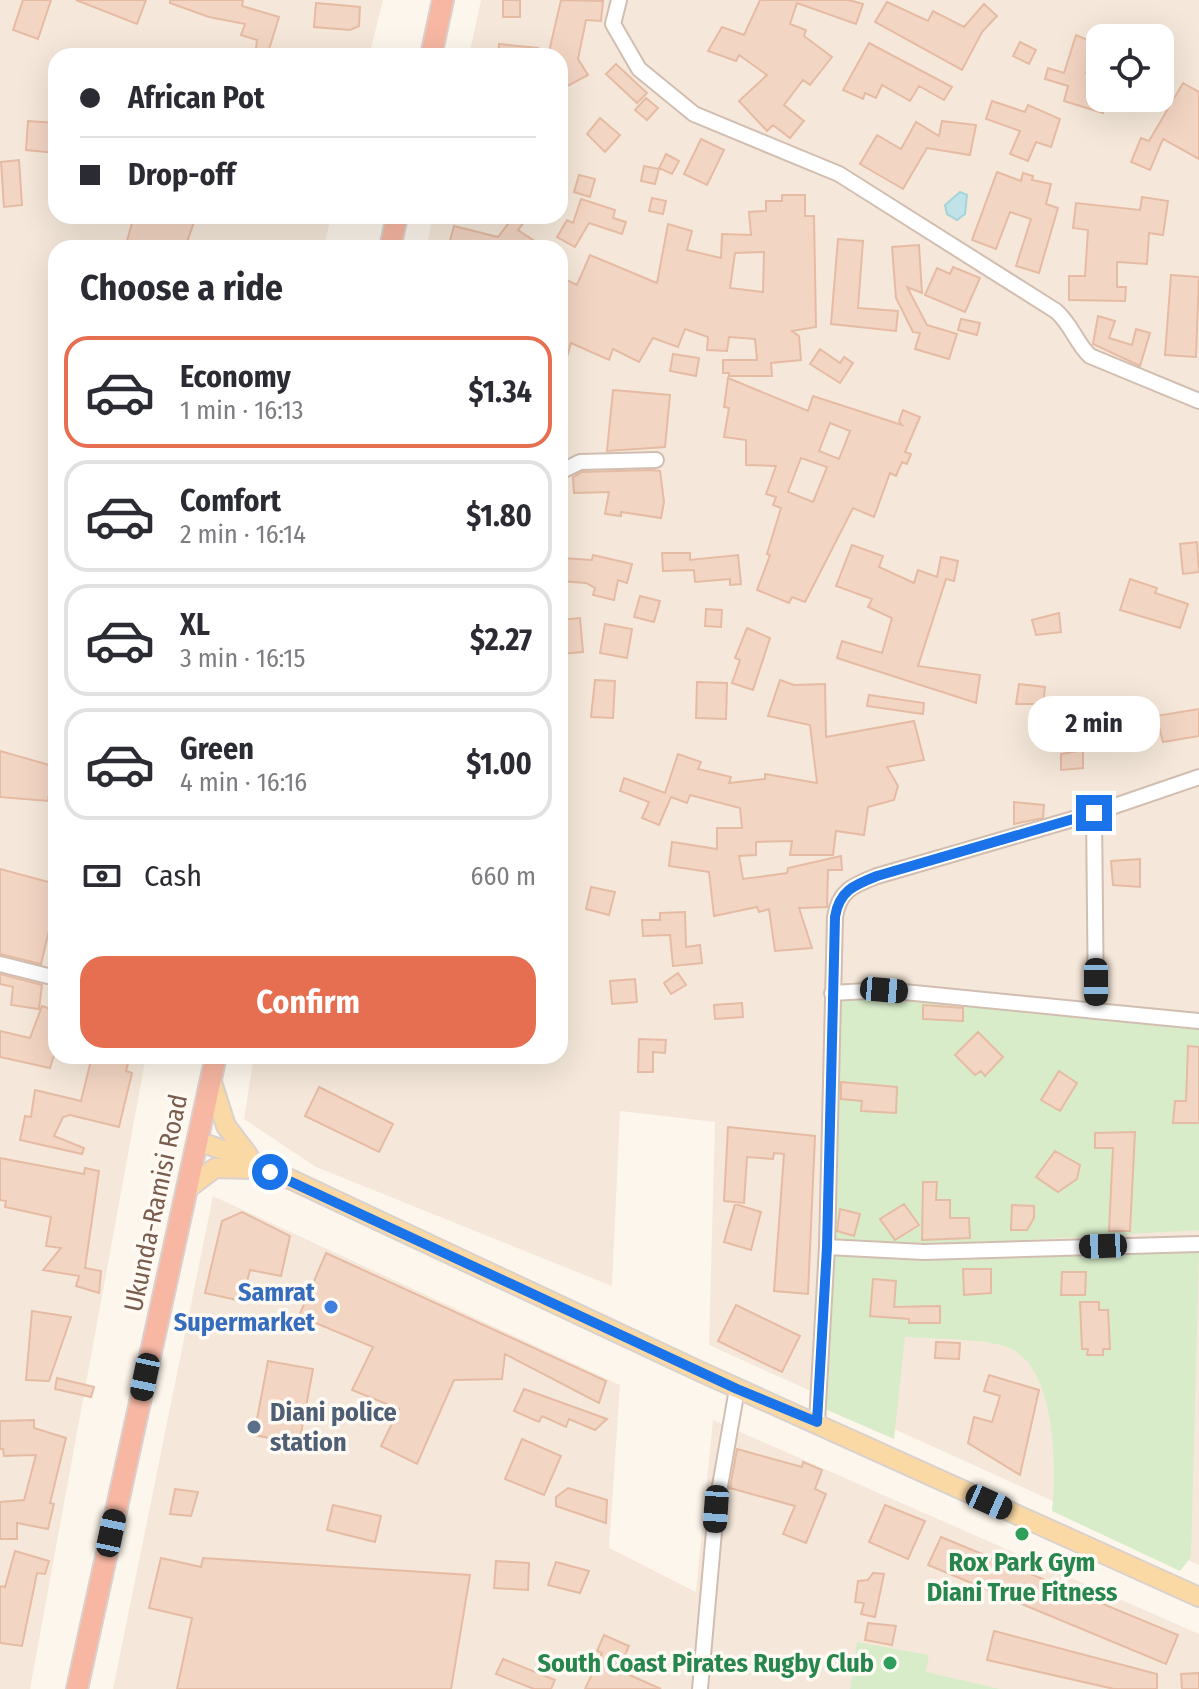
<!DOCTYPE html>
<meta charset="utf-8">
<style>
:root{--surface:#fff;--page:#f7f7f7;--text:#2b2b33;--muted:#7c7c81;--line:#e1e1e2;--accent:#e76f51}
body{margin:0;font-family:"Fira Sans Condensed",sans-serif;background:var(--page);color:var(--text);height:100vh;display:flex;flex-direction:column;font-size:30px;white-space:nowrap}
*{box-sizing:border-box;margin:0}
p{font-size:26px;color:var(--muted)}
.icon{flex:none;width:44px;height:44px;fill:none;stroke:currentColor;stroke-width:2;stroke-linecap:round;stroke-linejoin:round}
.map{position:relative;flex:1;overflow:hidden}
.sheet{position:absolute;left:48px;top:240px;width:520px;height:824px;display:flex;flex-direction:column;background:var(--surface);border-radius:24px;box-shadow:0 8px 32px #0002}
.sheet>*{flex:none}
.top-card{position:absolute;left:48px;top:48px;width:520px;height:176px;border-radius:24px;box-shadow:0 8px 32px #0002;display:grid;align-content:center;height:176px;padding:0 32px;background:var(--surface)}
.tools{position:absolute;left:1086px;top:24px;display:grid;gap:16px}
.tools a{display:grid;place-items:center;width:88px;height:88px;border-radius:16px;background:var(--surface);box-shadow:0 8px 32px #0002;font-size:40px}
.end{position:absolute;width:36px;height:36px;margin:-18px;border:10px solid #1a73e8;background:#fff;box-shadow:0 0 0 4px #fff}
.from{border-radius:50%}
.bubble{position:absolute;height:56px;border-radius:24px;background:var(--surface);box-shadow:0 8px 32px #0002;font-size:26px;font-weight:700;line-height:56px;text-align:center}
.car{position:absolute;width:24px;height:48px;margin:-24px -12px;border-radius:10px;box-shadow:0 0 6px 2px #0007;background:linear-gradient(#222 24%,#8ab4d8 0 40%,#222 0 76%,#8ab4d8 0 86%,#222 0)}
.top-card b{display:flex;align-items:center;gap:28px;height:76px;font-size:30px}
.top-card b+b{border-top:2px solid var(--line)}
.top-card i{width:20px;height:20px;background:var(--text)}
ul{padding:0;list-style:none}
li{display:flex;align-items:center;gap:24px;height:112px;margin:0 16px 12px;padding:0 16px;border:4px solid var(--line);border-radius:24px}
li div{flex:1}
li b{display:block;font-size:30px}
li em{font-style:normal;font-weight:700}
li.current{border-color:var(--accent)}
li>.icon{width:72px;height:72px;stroke-width:1.5}
h2{padding:0 32px;font-size:36px;line-height:96px}
.pay{display:flex;align-items:center;gap:20px;height:88px;padding:0 32px;font-size:30px}
.pay p{margin-inline-start:auto}
.cta{display:flex;gap:16px;margin-top:auto;padding:16px 32px}
.cta a{flex:1;height:92px;border-radius:24px;background:var(--accent);color:#fff;font-size:32px;font-weight:700;line-height:92px;text-align:center}
.map>svg:first-child{display:block}
.residential{fill:#f5e8da;fill-rule:evenodd}
.green{fill:#d8ecc9}
.water{fill:#bfe3e8;stroke:#a5d3da;stroke-width:2}
.building{fill:#f3d5c3;stroke:#e6bba3;stroke-width:2;fill-rule:evenodd}
.lines{fill:none;stroke-linecap:round;stroke-linejoin:round}
.minor-casing{stroke:#d1beb0;stroke-width:18}
.major-casing{stroke:#dad1cd;stroke-width:22}
.highway-casing{stroke:#dad1cd;stroke-width:24}
.minor{stroke:#fff;stroke-width:14}
.major{stroke:#fbd9a5;stroke-width:18}
.highway{stroke:#f7b7a3;stroke-width:20}
.route{stroke:#1a73e8;stroke-width:10}
.shop-dot{fill:#3f7fe0;stroke:#fffaf3;stroke-width:3}
.service-dot{fill:#5c6f8a;stroke:#fffaf3;stroke-width:3}
.leisure-dot{fill:#2e9e5b;stroke:#fffaf3;stroke-width:3}
.labels{text-anchor:middle;dominant-baseline:central;stroke-width:7;stroke-linejoin:round;paint-order:stroke}
.street-label{font-size:26px;fill:#7a5c4d;stroke:#fffaf3}
.shop-label{font-size:26px;font-weight:bold;fill:#366cbe;stroke:#fffaf3;text-anchor:end}
.service-label{font-size:26px;font-weight:bold;fill:#4e5e75;stroke:#fffaf3;text-anchor:start}
.leisure-label{font-size:26px;font-weight:bold;fill:#27864d;stroke:#fffaf3}
</style>
<div class="map">
<svg width="1199" height="1689" viewBox="0 0 1199 1689">
<rect width="100%" height="100%" fill="#fdf6ec"/>
<!-- residential -->
<path class="residential" d="M0,0H383L369,56H56V216H331L324,248H56V1056H146L30,1689H0Z
M481,0H1199V1565L1180,1557L1055,1371L1053,1501L709,1345L715,1122L620,1111L612,1286L316,1167L244,1119L254,1056H560V248H426L433,216H560V56H469ZM1100,38H1160V98H1100Z
M213,1196L620,1385L609,1548L696,1592L713,1420L1199,1634V1689H113Z"/>
<!-- green -->
<path class="green" d="M884,996L1199,1028V1230L923,1246L831,1241L839,998Z
M1199,1251L1191,1557L1180,1571L1052,1511C1056,1468 1057,1368 1009,1348C988,1338 931,1339 905,1337L894,1439L818,1406L833,1256L914,1259Z
M857,1642L929,1655L926,1672L1000,1689H850Z"/>
<!-- water -->
<path class="water" d="M960,192L967,195L965,214L957,220L947,214L945,205Z"/>
<!-- building -->
<path class="building" d="M23,0H51L38,39L13,30Z
M76,0H146L137,24Z
M170,0H243L242,6L279,17L267,56H255L257,40L241,35L245,24L209,17L170,3Z
M503,0H520V17H503Z
M561,0L603,1L601,21L586,20L578,59L588,75L566,87L560,75V56H548Z
M760,0H849L863,4L856,24L797,3L790,24L806,30L804,36L832,57L810,85L803,80L784,105L804,121L790,138L773,125L767,131L739,101L767,75L739,55L736,61L708,51L722,27L744,35Z
M887,2L928,21L933,11L964,27L984,4L997,16L982,32L962,70L875,22Z
M316,3L360,7L359,26L350,30L314,27Z
M1076,35L1099,45L1086,73L1100,77V98H1108L1103,113L1064,101L1068,86L1045,79L1048,68L1064,73Z
M1020,42L1036,50L1029,64L1013,56Z
M869,43L952,87L944,100L919,86L910,101L882,85L876,98L865,93L863,99L843,90Z
M499,44L538,48L537,56H498Z
M616,64L647,93L637,103L606,74Z
M1183,83L1199,92V159L1163,139L1150,170L1131,162L1141,138L1149,141Z
M646,98L658,108L647,120L635,110Z
M992,101L1025,112L1028,105L1060,119L1051,147L1036,142L1028,161L1010,154L1020,131L986,119Z
M600,118L620,135L605,152L587,134Z
M28,121L56,123V153L26,150Z
M942,121L976,125L970,155L927,148L903,189L860,164L877,135L901,149L916,122L939,136Z
M701,139L724,150L707,185L684,174Z
M666,154L679,161L672,174L659,168Z
M19,160L22,205L4,207L1,162Z
M644,166L659,169L655,184L641,181Z
M997,172L1021,181L1023,173L1033,176L1032,180L1051,184L1046,204L1058,208L1039,273L1016,266L1031,219L1010,212L996,249L972,240Z
M579,175L595,179L590,197L574,192Z
M782,195H805V216H814L816,327L792,331L799,336L801,360L771,363L772,376H729V373H723V360H757L755,339L729,337L727,351L707,350L708,337L685,329L678,347L653,338L639,362L613,349L609,360L571,343L563,371L560,370V277L577,285L590,255L657,283L668,224L692,231L687,250L721,258L722,234L751,235L749,212L766,211V201H782ZM764,252L763,292L730,288L735,253Z
M1142,197L1168,201L1163,235L1149,233L1147,264L1117,262V287H1126L1125,301L1069,300V276H1085L1088,230L1073,228L1076,203L1140,210Z
M652,198L666,201L663,214L649,211Z
M581,199L615,210L613,218L626,222L622,234L589,223L575,247L557,237L567,220L573,223Z
M134,216H196L185,248H125Z
M514,216H529L518,230L545,248H448L454,226L498,237Z
M838,239L863,241L858,308L898,311L896,331L831,324Z
M919,245L922,293L907,287L927,325L957,334L949,359L915,349L920,333L913,332L896,298L892,247Z
M953,267L980,278L965,312L925,295L937,268L950,274Z
M1171,275L1199,277L1196,357L1165,355Z
M1098,316L1115,321L1109,338L1132,345L1136,329L1150,333L1140,366L1093,344Z
M961,319L980,323L977,335L958,330Z
M820,349L840,363L844,357L853,363L840,383L810,364Z
M673,354L699,358L696,376L670,371Z
M728,378L808,411L813,396L902,425L899,421L903,410L920,417L905,452L911,454L907,464L902,462L896,476L890,473L874,517L853,508L805,602L792,597L789,603L757,590L770,555L767,554L781,508L773,505L776,497L766,494L776,466L746,465V440L724,437L729,408L724,407ZM830,423L850,431L839,459L819,451ZM801,458L827,467L813,502L788,492Z
M613,390L670,395L665,447L607,451Z
M652,470L660,471L664,502L661,518L621,512V516L605,514L609,492L574,493L573,477L582,472Z
M1197,542L1199,572L1183,574L1180,544Z
M852,545L883,556L879,567L914,583L918,570L937,577L941,557L958,561L954,581L946,579L918,666L980,675L976,703L837,658L842,641L882,653L892,618L868,607L872,599L836,586Z
M662,553H690V560L738,555L741,584L730,585V579L695,582L694,570L663,571Z
M593,555L632,564L627,583L618,580L614,600L593,595L595,588L586,583L560,581L562,558L592,560Z
M1130,579L1157,588L1155,593L1188,604L1180,628L1120,610Z
M640,596L660,601L654,622L634,617Z
M706,609L722,610L721,627L705,626Z
M1059,613L1061,632L1036,635L1032,620Z
M580,618L583,652L560,654V620Z
M605,624L632,629L627,658L600,653Z
M747,628L770,638L753,690L732,683L740,660L735,658Z
M595,680L615,681L613,718L591,717Z
M780,680L794,685L825,684L826,737L914,721L924,760L887,767L898,786L894,800L868,807L864,835L836,831L833,855H790L792,841L756,842V855L739,856L743,879L787,873L788,868L841,856L842,870H828L827,907L799,908L812,948L775,951L769,909L759,912L757,907L714,916L709,872L669,866L672,842L717,849V828H742L740,808L690,795L687,803L671,797L659,825L642,818L649,802L620,791L624,778L665,793L678,754L701,762L698,769L731,777L729,783L765,779V774L817,783L810,725L768,716Z
M697,682L727,683L726,719L696,718Z
M1019,684L1045,687L1043,704H1016Z
M869,695L924,703L923,714L867,706Z
M1199,709V736L1163,742L1156,716Z
M1083,750V768L1061,770V754Z
M0,751L53,766L48,801L0,797Z
M1014,802L1044,805L1043,818L1014,824Z
M1140,859V887L1113,885L1111,861Z
M0,869L56,884V901L41,964L0,954Z
M591,887L615,892L609,915L586,909Z
M685,912L686,947L700,945L702,963L673,966L670,935L643,936L642,920H660V913Z
M678,973L686,985L671,994L664,983Z
M0,974L42,985L39,1009L11,1005L13,987L0,984Z
M635,979L637,1002L612,1004L610,981Z
M742,1003L743,1017L715,1019L714,1005Z
M923,1005L963,1008V1021L923,1019Z
M42,1006L56,1011V1049L50,1068L0,1057V1031L30,1038Z
M978,1032L1003,1057L985,1076L981,1071L975,1075L955,1055Z
M639,1039L666,1040L665,1053L653,1052V1072H638Z
M1188,1046L1199,1047V1123H1173L1175,1101H1186Z
M92,1056H130L126,1071L132,1073L119,1127L70,1115L63,1117L54,1136L84,1148L82,1154L20,1140L25,1116L31,1117L35,1090L81,1101Z
M1059,1071L1077,1083L1060,1111L1041,1100Z
M841,1082L897,1087L896,1113L861,1111L862,1101L841,1099Z
M319,1087L393,1124L379,1152L305,1116Z
M728,1127L815,1136L808,1294L774,1291L784,1154L774,1153L773,1159L747,1157L744,1203L724,1201Z
M1135,1132L1130,1231H1109L1113,1148H1095V1133Z
M1055,1151L1080,1165L1077,1179L1058,1192L1036,1177Z
M0,1158L84,1174L85,1168L99,1171L85,1268L101,1271L99,1293L76,1286L79,1276L43,1270L61,1248L46,1246L51,1217L5,1207L6,1201L0,1200Z
M923,1182H937L936,1200H950V1218H969L970,1238L922,1240Z
M735,1204L761,1212L751,1250L724,1242Z
M904,1204L919,1225L895,1240L880,1219Z
M1012,1205L1034,1206V1218L1027,1230H1011Z
M840,1209L860,1214L854,1236L837,1231Z
M242,1212L290,1236L281,1276L250,1270L242,1301L205,1293L222,1221Z
M326,1253L606,1381L599,1403L505,1354L502,1379L454,1380L417,1464L381,1446L399,1409L352,1390L373,1347L299,1316Z
M963,1269H991V1293L964,1295Z
M1062,1272H1086L1085,1295H1061Z
M873,1279L896,1281L894,1307L940,1306V1323H909V1319L870,1316Z
M1080,1302H1099V1310H1108L1110,1349H1103V1355H1087L1088,1349H1082Z
M736,1305L800,1336L782,1372L718,1341Z
M32,1311L71,1317L49,1381L26,1380Z
M936,1342L960,1343L959,1359L935,1358Z
M268,1361L313,1369L299,1444L254,1435Z
M989,1375L1039,1390L1020,1475L968,1443L974,1417L992,1422L1000,1396L984,1391Z
M57,1378L94,1387L91,1397L55,1389Z
M524,1389L607,1419L595,1430L569,1419L566,1427L542,1416L539,1422L514,1411Z
M34,1420V1428L66,1438L50,1503L54,1504L48,1529L17,1523V1539H0V1502L24,1500L36,1455L4,1456L3,1449H0V1421Z
M522,1439L561,1456L544,1495L505,1479Z
M737,1449L802,1467L803,1462L822,1470L815,1489L826,1494L806,1543L783,1534L795,1506L730,1488Z
M568,1488L607,1500L606,1523L556,1506V1497Z
M175,1489L198,1492L191,1516L170,1514Z
M333,1505L381,1516L375,1542L327,1530Z
M885,1505L925,1521L908,1559L869,1542Z
M941,1537L1178,1635L1166,1664L928,1565Z
M15,1551L49,1561L45,1574L37,1573L22,1646L0,1643V1586L5,1587Z
M161,1558L201,1567L203,1558L470,1575L451,1689H177L192,1618L149,1608Z
M496,1561L529,1563L528,1590L494,1588Z
M556,1562L589,1571L580,1593L548,1585Z
M873,1573L884,1574L875,1617L861,1614L864,1603L855,1602L858,1581L868,1580Z
M868,1623L896,1626L892,1645L865,1640Z
M994,1631L1157,1674V1689H1114L987,1660Z
M604,1635L629,1646L618,1670L661,1689H585L602,1653L597,1651Z
M503,1659L555,1680L551,1689H534L496,1674Z
M1199,1673V1689H1182L1181,1674Z"/>
<g class="lines">
<defs>
<path id="minor" d="M619,0L613,24L639,69L694,114L839,174L1056,311C1072,325 1076,343 1090,356L1199,401
M560,472L580,462L656,460
M1094,813L1096,1011L1199,1021
M0,964L56,978
M832,993L884,990L1096,1011
M827,1247L924,1252L1199,1244
M817,1422L827,1247L835,917C839,890 854,885 877,876L1094,813L1199,777
M700,1689L716,1509L737,1389"/>
<path id="major" d="M211,1079L226,1126L248,1155
M197,1141L241,1156L699,1371L1199,1597
M186,1190L215,1168L255,1169"/>
<path id="highway" d="M431,56L443,0
M390,248L397,216
M77,1689L216,1056"/>
</defs>
<!-- minor casing -->
<use href="#minor" class="minor-casing"/>
<!-- major casing -->
<use href="#major" class="major-casing"/>
<!-- highway casing -->
<use href="#highway" class="highway-casing"/>
<!-- minor -->
<use href="#minor" class="minor"/>
<!-- major -->
<use href="#major" class="major"/>
<!-- highway -->
<use href="#highway" class="highway"/>
</g>
<g class="lines">
<!-- route -->
<path class="route" d="M270,1172L737,1389L817,1422L827,1247L835,917C839,891 854,885 877,876L1094,813"/>
</g>
<!-- markers -->
<circle class="shop-dot" cx="331" cy="1307" r="8"/>
<circle class="service-dot" cx="254" cy="1427" r="8"/>
<g class="leisure-dot">
<circle cx="1022" cy="1534" r="8"/>
<circle cx="890" cy="1663" r="8"/>
</g>
<g class="labels">
<!-- street labels -->
<g class="street-label">
<text transform="translate(156 1203) rotate(-78)">Ukunda-Ramisi Road</text>
</g>
<!-- shop labels -->
<g class="shop-label">
<text x="315" y="1292">Samrat<tspan x="315" dy="30">Supermarket</tspan></text>
</g>
<!-- service labels -->
<g class="service-label">
<text x="270" y="1412">Diani police<tspan x="270" dy="30">station</tspan></text>
</g>
<!-- leisure labels -->
<g class="leisure-label">
<text x="1022" y="1562">Rox Park Gym<tspan x="1022" dy="30">Diani True Fitness</tspan></text>
<text x="874" y="1663" text-anchor="end">South Coast Pirates Rugby Club</text>
</g>
</g>
</svg>
<div class="tools">
<a><svg class="icon" aria-label="locate" viewBox="0 0 24 24"><circle cx="12" cy="12" r="6"/><path d="M12 2v4M12 18v4M2 12h4M18 12h4"/></svg></a>
</div>
<i class="end from" style="left:270px;top:1172px"></i>
<i class="end" style="left:1094px;top:813px"></i>
<div class="bubble" style="left:1028px;top:696px;width:132px">2 min</div>
<i class="car" style="left:1096px;top:982px;rotate:180deg"></i>
<i class="car" style="left:884px;top:990px;rotate:95deg"></i>
<i class="car" style="left:1103px;top:1246px;rotate:268deg"></i>
<i class="car" style="left:145px;top:1377px;rotate:192deg"></i>
<i class="car" style="left:989px;top:1502px;rotate:114deg"></i>
<i class="car" style="left:716px;top:1509px;rotate:184deg"></i>
<i class="car" style="left:111px;top:1533px;rotate:12deg"></i>
<div class="top-card">
<b><i class="from"></i>African Pot</b>
<b><i></i>Drop-off</b>
</div>
<section class="sheet">
<h2>Choose a ride</h2>
<ul>
<li class="current"><svg class="icon" aria-label="car" viewBox="0 0 24 24"><path d="M5 17H2v-5l4-1 3-4h7l3 4 3 1v5h-3M9 17h6M6 11h13"/><circle cx="7" cy="17" r="2"/><circle cx="17" cy="17" r="2"/></svg><div><b>Economy</b><p>1 min · 16:13</p></div><em>$1.34</em></li>
<li><svg class="icon" aria-label="car" viewBox="0 0 24 24"><path d="M5 17H2v-5l4-1 3-4h7l3 4 3 1v5h-3M9 17h6M6 11h13"/><circle cx="7" cy="17" r="2"/><circle cx="17" cy="17" r="2"/></svg><div><b>Comfort</b><p>2 min · 16:14</p></div><em>$1.80</em></li>
<li><svg class="icon" aria-label="car" viewBox="0 0 24 24"><path d="M5 17H2v-5l4-1 3-4h7l3 4 3 1v5h-3M9 17h6M6 11h13"/><circle cx="7" cy="17" r="2"/><circle cx="17" cy="17" r="2"/></svg><div><b>XL</b><p>3 min · 16:15</p></div><em>$2.27</em></li>
<li><svg class="icon" aria-label="car" viewBox="0 0 24 24"><path d="M5 17H2v-5l4-1 3-4h7l3 4 3 1v5h-3M9 17h6M6 11h13"/><circle cx="7" cy="17" r="2"/><circle cx="17" cy="17" r="2"/></svg><div><b>Green</b><p>4 min · 16:16</p></div><em>$1.00</em></li>
</ul>
<div class="pay"><svg class="icon" aria-label="cash" viewBox="0 0 24 24"><path d="M3 7h18v10H3z"/><circle cx="12" cy="12" r="2"/></svg>Cash<p>660 m</p></div>
<div class="cta"><a>Confirm</a></div>
</section>
</div>
